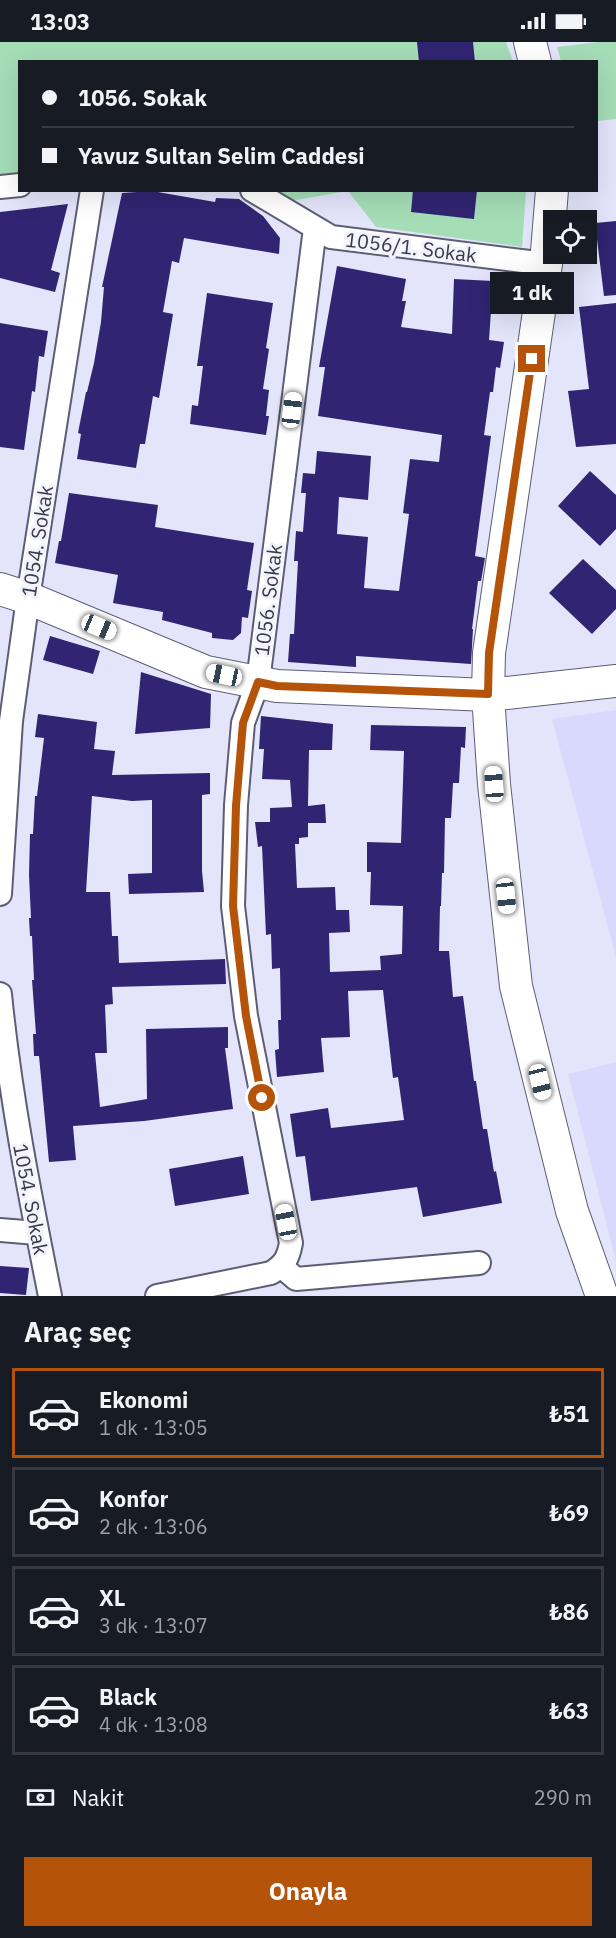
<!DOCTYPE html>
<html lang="tr">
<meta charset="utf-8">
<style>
:root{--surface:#171b24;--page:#242831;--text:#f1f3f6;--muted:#9ea1a6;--line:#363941;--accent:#b45309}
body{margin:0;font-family:"IBM Plex Sans",sans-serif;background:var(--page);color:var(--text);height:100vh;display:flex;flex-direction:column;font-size:22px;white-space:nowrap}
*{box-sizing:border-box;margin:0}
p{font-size:20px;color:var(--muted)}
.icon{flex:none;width:33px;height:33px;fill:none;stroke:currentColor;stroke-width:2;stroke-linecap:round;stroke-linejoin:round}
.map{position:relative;height:1254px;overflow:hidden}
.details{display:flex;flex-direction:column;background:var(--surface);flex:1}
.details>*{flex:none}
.banner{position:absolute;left:18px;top:18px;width:580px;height:132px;border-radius:0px;box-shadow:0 6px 24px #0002;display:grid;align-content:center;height:132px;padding:0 24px;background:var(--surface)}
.controls{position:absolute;left:543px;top:168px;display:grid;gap:12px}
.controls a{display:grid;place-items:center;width:54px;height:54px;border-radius:0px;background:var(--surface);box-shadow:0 6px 24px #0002;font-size:30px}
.end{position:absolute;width:27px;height:27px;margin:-14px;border:8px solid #b45309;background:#fff;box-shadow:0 0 0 3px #fff}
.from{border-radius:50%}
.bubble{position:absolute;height:42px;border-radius:0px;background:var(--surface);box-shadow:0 6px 24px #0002;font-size:20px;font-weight:800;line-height:42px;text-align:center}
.car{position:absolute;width:18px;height:36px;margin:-18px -9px;border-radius:8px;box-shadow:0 0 4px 2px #0007;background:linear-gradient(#fff 24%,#345 0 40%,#fff 0 76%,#345 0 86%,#fff 0)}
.banner b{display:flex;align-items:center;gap:21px;height:57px;font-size:22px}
.banner b+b{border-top:2px solid var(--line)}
.banner i{width:15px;height:15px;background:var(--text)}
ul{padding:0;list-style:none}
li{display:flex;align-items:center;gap:18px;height:90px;margin:0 12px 9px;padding:0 12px;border:3px solid var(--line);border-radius:0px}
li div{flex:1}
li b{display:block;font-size:22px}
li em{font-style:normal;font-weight:800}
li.active{border-color:var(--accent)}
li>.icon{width:54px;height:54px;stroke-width:1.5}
h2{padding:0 24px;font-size:27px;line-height:72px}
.pay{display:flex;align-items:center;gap:15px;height:66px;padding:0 24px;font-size:22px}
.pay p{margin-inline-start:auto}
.cta{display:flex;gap:12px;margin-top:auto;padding:12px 24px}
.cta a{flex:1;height:69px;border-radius:0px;background:var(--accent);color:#fff;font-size:24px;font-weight:800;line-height:69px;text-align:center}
.status{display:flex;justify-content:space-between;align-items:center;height:42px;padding:0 30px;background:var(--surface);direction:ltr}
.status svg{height:16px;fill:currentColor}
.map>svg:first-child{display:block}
.built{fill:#d8d9fc}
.green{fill:#a5ddb7}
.building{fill:#312472}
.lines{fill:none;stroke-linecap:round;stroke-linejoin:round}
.street-casing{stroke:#5d5d75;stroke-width:26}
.secondary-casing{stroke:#5d5d75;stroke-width:34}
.street{stroke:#fff;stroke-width:22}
.secondary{stroke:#fff;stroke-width:32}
.route{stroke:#b45309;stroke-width:8}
.labels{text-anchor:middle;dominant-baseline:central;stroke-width:6;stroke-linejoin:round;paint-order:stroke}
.street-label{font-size:20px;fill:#3a3a45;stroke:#f3f3ff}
</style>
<div class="status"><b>13:03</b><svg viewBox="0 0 49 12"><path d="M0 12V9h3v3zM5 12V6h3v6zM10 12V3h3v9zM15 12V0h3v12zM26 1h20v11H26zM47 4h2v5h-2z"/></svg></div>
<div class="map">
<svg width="616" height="1254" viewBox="0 0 616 1254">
<rect width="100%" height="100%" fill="#e4e5fb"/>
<!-- built -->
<path class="built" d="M616,668V915L552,677Z
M616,1020V1219L568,1032Z"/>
<!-- green -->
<path class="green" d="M0,0H506L513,19L20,20L19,131L0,133Z
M598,0H616V77L597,79V20L561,19L557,5Z
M268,149H526L522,205L376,185L348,149L285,160Z"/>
<!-- building -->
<path class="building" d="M417,0H473L475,20H419Z
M413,148H477L474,177L411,170Z
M152,149L215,160L216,156L239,157L263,174L280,196L279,212L184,196L179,221L172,219L163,270L173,272L159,356L153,354L145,402H140L136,426L77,417L81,392L78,391L86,350H87L94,321L101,280L104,245H102L122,151Z
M68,162L51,228L60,231L55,250L0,236V170Z
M616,179V253L604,254L595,181Z
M337,224L406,237L402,259H406L401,285L452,292L454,237L493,239L489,298L504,300L500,326L496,325L493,350H490L484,393L491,394L475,514L485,516L481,539H478L472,587H473L471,622L356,614V625L288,620L290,592H294L298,519H294L296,489L303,490L306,451H301L303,431L315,432L317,409L371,414L368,458L339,455L337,492L368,495L364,546L399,549L409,472L403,471L410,417L439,420L442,393L318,374L325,325H319Z
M207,251L273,261L266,306L269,307L263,347L269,348L266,374H269L266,393L190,382L192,363L198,364L203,324H197Z
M616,261V402L576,405L568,349L589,347L579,265Z
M0,281L48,289L44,315L39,314L35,350L32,349L24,408L0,405Z
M590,429L616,453V487L600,504L558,464Z
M69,451L158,463L155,485L254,501L247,548L252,549L248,576L242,575L241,591L233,598L212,596V591L162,578L163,570L113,561L118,533L55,521L59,499H61Z
M583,517L616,548V567L592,592L549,551Z
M50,594L100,609L93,632L43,618Z
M141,630L211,652L210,686L135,692Z
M38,672L97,680L94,707L115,709L112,733L210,731V752L202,753V829L204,850L129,852L128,832L152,831V758L132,759L92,754L86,850H110L112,894H118L119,921L225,917L226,942L112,945L113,962L105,963L107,1011H95L100,1065L147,1057L146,987L228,985V1006H225L233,1067L144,1079L73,1084L76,1118L49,1120L39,1014H34L33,992H36L32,938H34L32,894H30L29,876H31L29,833L30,792H33L35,754H37L44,696L35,695Z
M261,674L333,682L332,708H309L308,764L325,762L326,781H308V795L299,796V802H295L297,846L335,845L336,868H349L350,890L329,891L330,930L381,928L380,914L402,912L403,864L370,863L371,830H367V800L401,801L404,709L370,708L371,683L466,685L465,706L461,705L459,741H453L451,776H445L444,831H442L441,864H440L439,909H449L453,955L463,954L474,1039H476L483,1087H487L494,1130L496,1129L502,1161L423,1175L417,1145L311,1159L305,1114L296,1115L290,1072L328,1066L331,1086L404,1078L398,1035L393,1036L383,948L348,949L350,995L321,996L324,1030L277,1035L275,1008L279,1007L278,978H281L280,926L272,927L271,892L266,893L262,804L258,805L255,780H294H270V766L292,765L290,738L262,737L264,707H259Z
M243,1114L249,1152L175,1164L169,1127Z
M0,1224L29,1226L26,1253L0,1251Z"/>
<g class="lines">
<defs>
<path id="street" d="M0,145L20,143
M252,148L331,195L546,222
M0,852L11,679L28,556L92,148
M0,952C10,1054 30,1154 50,1254
M0,1188L37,1191
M281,1224L296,1237L479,1221
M157,1254L271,1231C284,1223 288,1217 291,1201L246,974L233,864L236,763L243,681L258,640L315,186"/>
<path id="secondary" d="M530,0L535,20
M552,148L546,222L489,611L488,653L494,742L516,944L572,1169L602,1254
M0,547L28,556L206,630L277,644L488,653L616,639"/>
</defs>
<!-- street casing -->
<use href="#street" class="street-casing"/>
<!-- secondary casing -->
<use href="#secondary" class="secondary-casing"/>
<!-- street -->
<use href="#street" class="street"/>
<!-- secondary -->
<use href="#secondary" class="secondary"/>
</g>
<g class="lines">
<!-- route -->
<path class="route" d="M262,1056L246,974L233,864L236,764L243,681L258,640L277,644L488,652L489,611L532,317"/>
</g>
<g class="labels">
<!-- street labels -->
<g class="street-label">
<text transform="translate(411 205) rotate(7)">1056/1. Sokak</text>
<text transform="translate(37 499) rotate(-81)">1054. Sokak</text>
<text transform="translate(268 558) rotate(-83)">1056. Sokak</text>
<text transform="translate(31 1157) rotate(79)">1054. Sokak</text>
</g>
</g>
</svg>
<div class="controls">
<a><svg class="icon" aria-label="locate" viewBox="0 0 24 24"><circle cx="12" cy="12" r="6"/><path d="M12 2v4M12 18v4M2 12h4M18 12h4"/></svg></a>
</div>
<i class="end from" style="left:262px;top:1056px"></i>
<i class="end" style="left:532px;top:317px"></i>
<div class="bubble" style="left:490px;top:230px;width:84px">1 dk</div>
<i class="car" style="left:292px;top:368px;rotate:7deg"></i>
<i class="car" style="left:99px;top:585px;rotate:113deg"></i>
<i class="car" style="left:224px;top:633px;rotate:282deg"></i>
<i class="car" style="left:494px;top:742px;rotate:356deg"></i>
<i class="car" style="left:506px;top:854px;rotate:174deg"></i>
<i class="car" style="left:540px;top:1040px;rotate:166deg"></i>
<i class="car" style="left:286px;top:1180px;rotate:349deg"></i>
<div class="banner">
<b><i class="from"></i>1056. Sokak</b>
<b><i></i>Yavuz Sultan Selim Caddesi</b>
</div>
</div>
<section class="details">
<h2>Araç seç</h2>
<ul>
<li class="active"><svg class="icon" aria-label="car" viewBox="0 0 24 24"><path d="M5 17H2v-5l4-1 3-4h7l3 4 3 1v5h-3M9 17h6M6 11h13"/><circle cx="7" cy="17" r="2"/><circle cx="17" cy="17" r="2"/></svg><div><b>Ekonomi</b><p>1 dk · 13:05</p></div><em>₺51</em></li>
<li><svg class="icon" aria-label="car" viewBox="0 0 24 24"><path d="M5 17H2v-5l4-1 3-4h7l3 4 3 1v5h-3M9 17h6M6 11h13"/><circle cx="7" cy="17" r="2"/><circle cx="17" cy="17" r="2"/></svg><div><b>Konfor</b><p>2 dk · 13:06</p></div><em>₺69</em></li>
<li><svg class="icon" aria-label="car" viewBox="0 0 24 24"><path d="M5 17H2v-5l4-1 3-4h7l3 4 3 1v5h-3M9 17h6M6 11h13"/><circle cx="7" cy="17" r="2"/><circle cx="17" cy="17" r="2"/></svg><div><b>XL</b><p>3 dk · 13:07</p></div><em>₺86</em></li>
<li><svg class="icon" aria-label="car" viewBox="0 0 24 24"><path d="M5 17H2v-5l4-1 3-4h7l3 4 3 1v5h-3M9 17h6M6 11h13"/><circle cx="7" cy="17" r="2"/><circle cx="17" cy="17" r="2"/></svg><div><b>Black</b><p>4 dk · 13:08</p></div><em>₺63</em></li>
</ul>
<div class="pay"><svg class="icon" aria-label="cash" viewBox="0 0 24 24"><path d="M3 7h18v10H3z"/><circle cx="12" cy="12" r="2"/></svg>Nakit<p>290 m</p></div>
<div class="cta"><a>Onayla</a></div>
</section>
